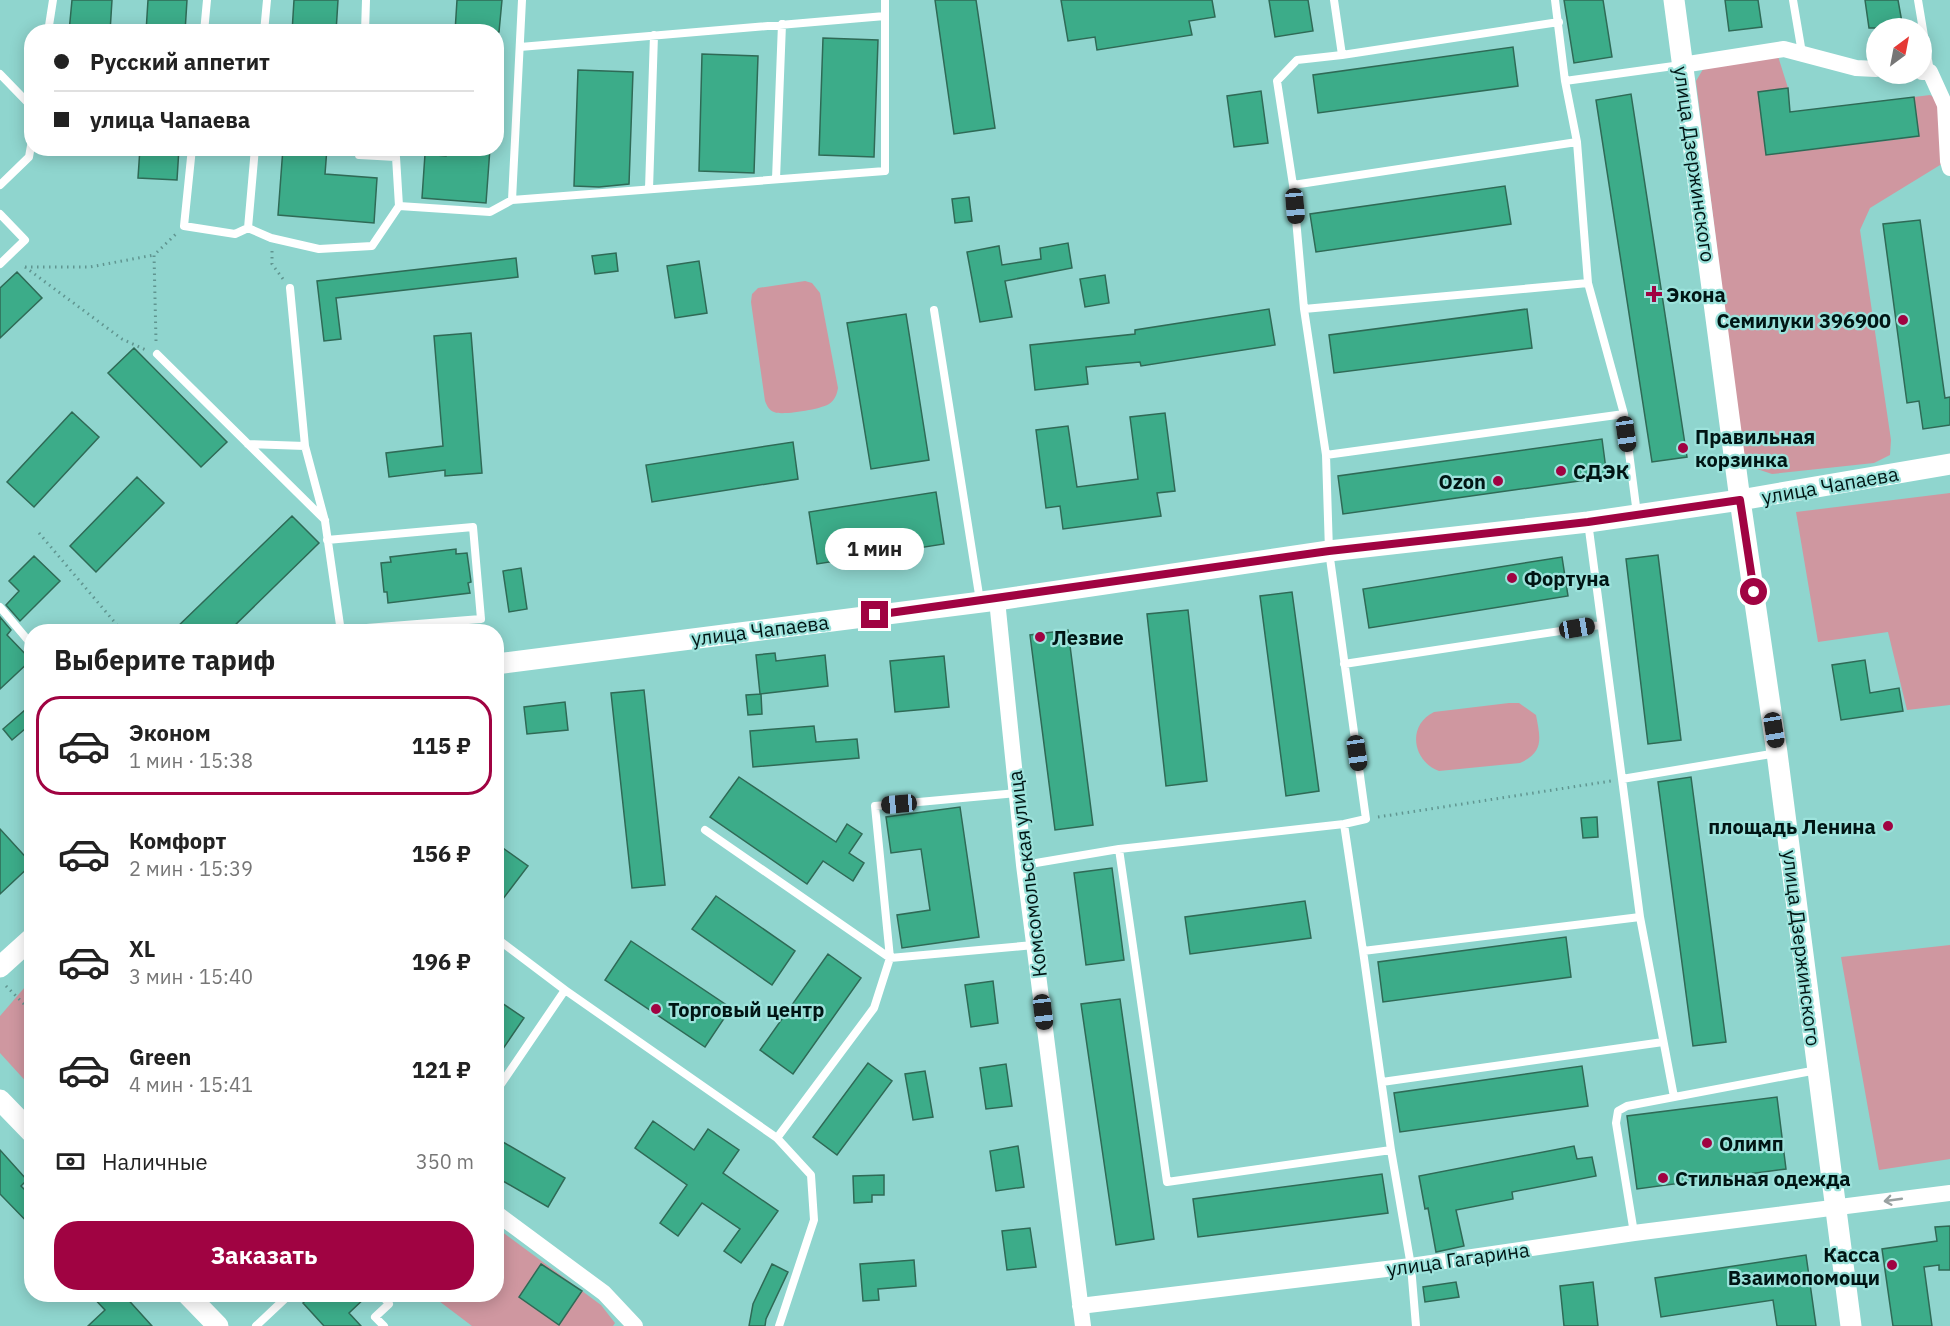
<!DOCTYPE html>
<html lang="ru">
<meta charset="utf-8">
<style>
:root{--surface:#fff;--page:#f2f2f2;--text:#222;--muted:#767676;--line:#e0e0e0;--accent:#a00342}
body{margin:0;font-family:"IBM Plex Sans",sans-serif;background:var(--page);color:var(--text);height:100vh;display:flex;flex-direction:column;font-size:22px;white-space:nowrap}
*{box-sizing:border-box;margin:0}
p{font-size:20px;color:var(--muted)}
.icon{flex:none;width:33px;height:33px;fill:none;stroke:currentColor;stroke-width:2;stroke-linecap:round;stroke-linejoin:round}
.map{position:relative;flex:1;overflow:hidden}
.sheet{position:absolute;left:24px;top:624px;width:480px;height:678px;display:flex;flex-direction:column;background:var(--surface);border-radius:24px;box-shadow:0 3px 15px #0003}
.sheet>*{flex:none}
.guide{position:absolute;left:24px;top:24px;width:480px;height:132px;border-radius:24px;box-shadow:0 3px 15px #0003;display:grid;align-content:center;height:132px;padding:0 30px;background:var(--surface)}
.needle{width:39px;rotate:32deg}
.controls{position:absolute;left:1866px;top:18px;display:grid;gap:12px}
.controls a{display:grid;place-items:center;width:66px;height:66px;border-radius:50%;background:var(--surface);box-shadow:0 3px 15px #0003;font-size:30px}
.end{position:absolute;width:27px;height:27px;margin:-14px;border:8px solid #a00342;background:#fff;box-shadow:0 0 0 3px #fff}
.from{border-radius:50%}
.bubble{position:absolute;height:42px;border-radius:21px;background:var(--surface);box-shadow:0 3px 15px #0003;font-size:20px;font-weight:700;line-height:42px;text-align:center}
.car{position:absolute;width:18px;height:36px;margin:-18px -9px;border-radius:8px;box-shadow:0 0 4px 2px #0007;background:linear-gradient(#222 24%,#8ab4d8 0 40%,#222 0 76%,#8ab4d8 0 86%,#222 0)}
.guide b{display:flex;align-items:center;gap:21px;height:57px;font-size:22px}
.guide b+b{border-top:2px solid var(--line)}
.guide i{width:15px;height:15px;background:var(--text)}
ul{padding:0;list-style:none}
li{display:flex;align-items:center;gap:18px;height:99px;margin:0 12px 9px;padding:0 18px;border:3px solid transparent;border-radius:24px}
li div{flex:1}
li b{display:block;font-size:22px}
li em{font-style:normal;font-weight:700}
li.current{border-color:var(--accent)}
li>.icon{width:54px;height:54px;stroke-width:1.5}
h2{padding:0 30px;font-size:27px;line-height:72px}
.pay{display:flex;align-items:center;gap:15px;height:66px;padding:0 30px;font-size:22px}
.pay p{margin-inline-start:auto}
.primary-button{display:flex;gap:12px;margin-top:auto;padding:12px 30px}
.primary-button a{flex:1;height:69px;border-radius:24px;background:var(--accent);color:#fff;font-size:24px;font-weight:700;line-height:69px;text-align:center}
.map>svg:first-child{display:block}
.green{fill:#cf97a0}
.building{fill:#3cac89;stroke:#2f6a56;stroke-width:1.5}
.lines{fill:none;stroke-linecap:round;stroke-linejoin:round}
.path{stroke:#609590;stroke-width:3;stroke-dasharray:1.5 4.5;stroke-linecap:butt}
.service{stroke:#fff;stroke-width:8}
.minor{stroke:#fff;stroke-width:16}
.tertiary{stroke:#fff;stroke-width:21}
.oneway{stroke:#99a1a1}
.route{stroke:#a00342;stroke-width:8}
.poi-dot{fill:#a00342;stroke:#9ce2db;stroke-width:2}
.labels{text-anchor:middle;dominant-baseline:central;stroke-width:4.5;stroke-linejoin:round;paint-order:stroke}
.street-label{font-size:20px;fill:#001514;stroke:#9ce2db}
.poi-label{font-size:20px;font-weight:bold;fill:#001514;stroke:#9ce2db;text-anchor:start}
</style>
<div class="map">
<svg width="1950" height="1326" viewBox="0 0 1950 1326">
<rect width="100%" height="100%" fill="#8fd5ce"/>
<!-- green -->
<path class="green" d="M1777,53L1788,88L1758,92L1766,155L1918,137L1914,97L1930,95L1943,102L1945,162L1870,208L1860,230L1891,440L1890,455L1874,463L1772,474L1754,468L1743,455L1696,81L1705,66Z
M805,281L812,283L820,293L838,388C837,394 835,400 829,404C822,409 781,416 774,412C769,410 767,406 765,401L751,302L752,294L758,288Z
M1950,493V705L1907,710L1888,632L1818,642L1796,512Z
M1509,703H1519L1536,715C1540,737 1545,752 1520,763L1439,771C1412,761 1407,725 1434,712Z
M1950,945V1159L1879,1170L1841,957Z
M31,980V1087L0,1053V1016Z
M497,1228L601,1305L615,1323L613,1326H472L431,1295L496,1294Z"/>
<!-- building -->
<path class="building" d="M72,0H112L110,32H69Z
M148,0H187L185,32H146Z
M294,0H338L336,32H292Z
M457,0H502L499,32H455Z
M935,0H976L995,128L954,134Z
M1061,0H1212L1215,17L1189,21L1192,35L1097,50L1095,37L1068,41Z
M1269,0H1308L1313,31L1275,37Z
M1564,0H1603L1612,57L1574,63Z
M1725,0H1758L1762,27L1729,31Z
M1865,0H1898L1903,28H1869Z
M823,38L878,40L874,157L819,155Z
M1513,47L1518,86L1318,113L1313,75Z
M702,54L758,56L754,173L699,171Z
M578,70L633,72L629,184L599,187L574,186Z
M1788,88L1790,112L1914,97L1919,136L1766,155L1758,92Z
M1261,91L1268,143L1234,147L1227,96Z
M1631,94L1687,457L1652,462L1596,100Z
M140,148H179L177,180L138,178Z
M283,148H327L325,174L377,178L374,223L278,215Z
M446,148H490L486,203L422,198L425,154L446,156Z
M1505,186L1511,224L1316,252L1310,214Z
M969,197L972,221L955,223L952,199Z
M1920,220L1945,398L1950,397V425L1923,429L1919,401L1907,403L1883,224Z
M1068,243L1072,268L1005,281L1012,317L980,322L967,252L999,246L1002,265L1041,259L1040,248Z
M616,253L618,271L595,274L592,256Z
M516,258L518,277L336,298L341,339L324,341L317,281Z
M699,261L707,313L675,318L667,266Z
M17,272L42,298L0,338V288Z
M1105,275L1109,303L1085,307L1080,279Z
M1269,309L1275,345L1141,366L1140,362L1086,367L1088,384L1035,390L1030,345L1135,334V330Z
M1527,309L1532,348L1334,373L1329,335Z
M906,314L929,460L871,469L847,323Z
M471,333L482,473L445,476V470L389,477L386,453L443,446L434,336Z
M134,348L227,442L201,467L108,373Z
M72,412L99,437L34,507L7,482Z
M1165,413L1175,491L1157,493L1161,516L1063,529L1060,506L1046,508L1036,430L1068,426L1077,487L1138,479L1130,417Z
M1602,439L1607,477L1343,514L1338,476Z
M793,442L798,479L652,502L646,465Z
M137,477L164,503L96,572L70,546Z
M936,492L944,544L817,564L809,512Z
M292,516L319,543L228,632H172Z
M456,549V554L467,553L471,582L468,583L470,593L388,603L387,592H384L381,563L391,562L390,557Z
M1658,555L1681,740L1648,744L1626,559Z
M34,556L60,581L20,621L6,605L19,591L9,581Z
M1562,557L1568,596L1369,628L1363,589Z
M521,568L527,609L509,612L503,571Z
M1292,592L1319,791L1286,796L1260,596Z
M1188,610L1207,781L1166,786L1147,614Z
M0,617L11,630L7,635L31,660L0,689Z
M1068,630L1093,825L1055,830L1030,635Z
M775,653L776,661L825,655L828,686L760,694L756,655Z
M944,656L949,707L895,712L890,661Z
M1865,660L1870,693L1899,688L1903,711L1841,720L1832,665Z
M644,690L665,885L632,888L611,693Z
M761,694L762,714L748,715L746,695Z
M565,702L568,730L527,734L524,707Z
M32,704V723L12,740L3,729Z
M814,726L816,742L857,739L859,758L753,767L750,731Z
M739,777L836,842L847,824L862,834L849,853L864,863L853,881L823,861L807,884L710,817Z
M1691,777L1726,1042L1693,1046L1658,782Z
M960,807L979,937L902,948L897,915L930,910L921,849L891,853L886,817Z
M1597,817L1598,837L1583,838L1581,818Z
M0,829L32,864L0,894Z
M496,843L528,866L496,908Z
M1112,868L1124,960L1086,965L1074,873Z
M716,896L795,951L772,985L692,929Z
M1305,901L1311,938L1190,954L1185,917Z
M1566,937L1571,977L1383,1002L1378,962Z
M631,941L731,1008L705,1047L605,980Z
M828,954L861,978L793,1074L760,1050Z
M993,981L998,1023L971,1027L965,985Z
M496,999L524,1018L496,1059Z
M1120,999L1154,1239L1116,1245L1081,1004Z
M868,1063L892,1081L837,1155L813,1137Z
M1006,1064L1012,1106L986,1109L980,1068Z
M1582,1066L1588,1106L1400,1132L1394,1093Z
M925,1071L933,1117L913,1120L905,1074Z
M1777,1097L1786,1169L1637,1189L1627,1116Z
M653,1121L694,1150L708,1129L739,1150L723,1173L778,1211L741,1263L724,1251L740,1229L702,1203L678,1236L660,1223L687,1185L635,1148Z
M496,1138L565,1178L548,1207L496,1177Z
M1018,1146L1024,1187L996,1191L990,1151Z
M1574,1146L1577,1159L1592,1157L1596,1176L1512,1192L1513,1199L1456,1210L1464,1246L1436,1252L1428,1208L1425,1209L1419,1176Z
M0,1150L27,1180L21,1186L32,1197V1227L0,1194Z
M1382,1174L1388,1213L1198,1237L1193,1199Z
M884,1175V1195H872V1202L854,1203L853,1176Z
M1950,1226V1270H1939V1265L1924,1267L1932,1326H1893L1882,1249L1937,1241L1935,1227Z
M1030,1228L1036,1267L1007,1270L1002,1231Z
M1806,1255L1816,1326H1777L1773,1300L1661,1317L1655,1278Z
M914,1260L916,1286L878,1289L879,1300L863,1301L860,1264Z
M541,1264L582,1291L559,1325L519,1297Z
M772,1264L788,1272L766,1319L765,1326H749L753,1304Z
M1456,1282L1459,1297L1425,1302L1423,1287Z
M1593,1282L1598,1326H1564L1560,1286Z
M90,1294H123L152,1326H88L105,1310Z
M312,1294H369L349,1313L361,1326H324L303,1303Z"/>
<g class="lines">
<!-- path -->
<path class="path" d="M272,251V264L283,279
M25,267L122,339L146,350
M25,267H90L154,255
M156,341L154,255L176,234
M39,533L123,632
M1378,817L1611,781
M6,986L32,1012"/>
<!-- service -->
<path class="service" d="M1334,0L1342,55L1559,22
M1555,0L1565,81
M1793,0L1802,53
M1918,0L1930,72
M48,32L53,0
M204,32L207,0
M264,32L267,0
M365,32L366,0
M520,47L885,16
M1342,55L1297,60L1277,81L1293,185L1577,142
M0,74L32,107
M192,148L184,226L235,234L248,228
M255,148L248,228L271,238L319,249L372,246L399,206L490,212L512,200L885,171V0
M359,148V155L396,157L399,206
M776,179L782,24
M0,185L29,157L32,140
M649,189L654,35
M512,200L522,0
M0,214L25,240L0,264
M290,288L305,446L325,521L341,632
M1304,309L1588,283
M934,310L980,601
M157,354L325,520
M248,444L305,446
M1326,455L1624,414
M1637,514L1624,414L1588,283L1577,142L1565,81L1681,65
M1588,522L1622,779L1777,753
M327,540L473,527L481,619L341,630
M0,607L32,645
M1344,664L1600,625
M1622,779L1640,917L1674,1097
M1017,793L875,806L890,958L1034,945
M1344,824L1363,951
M705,830L890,958L874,1008L777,1138
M1119,849L1167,1182L1391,1150
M1024,865L1119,849L1344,824L1366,819L1329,551L1326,455L1304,309L1293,185
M496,938L565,990L499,1087L496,1085
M565,990L777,1138L811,1175L814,1220L779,1326
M1382,1082L1663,1042
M1634,1233L1616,1123L1618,1111L1627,1106L1817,1070
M381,1294L389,1304L375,1317L384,1326
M256,1326L290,1294
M1416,1326L1411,1266L1391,1150L1363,951L1640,917"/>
<!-- minor -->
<path class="minor" d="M1682,65L1784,49L1856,68L1876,69
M1922,72H1930L1945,105L1948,161L1950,168
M997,600L1024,865L1083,1326
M496,1213L604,1293L635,1326
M1080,1306L1411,1266L1634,1233L1950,1193"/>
<!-- tertiary -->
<path class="tertiary" d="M1674,0L1740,500L1777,753L1851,1326
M496,664L997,600L1329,551L1588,522L1740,500L1950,464
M0,967L32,938
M0,1100L32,1133
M187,1294L218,1326"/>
</g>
<!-- one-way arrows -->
<defs><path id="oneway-shaft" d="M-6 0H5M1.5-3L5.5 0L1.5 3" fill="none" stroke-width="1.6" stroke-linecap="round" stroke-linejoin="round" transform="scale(1.5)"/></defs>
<use class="oneway" href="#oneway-shaft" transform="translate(1893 1200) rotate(172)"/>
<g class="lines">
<!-- route -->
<path class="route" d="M875,615L1329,551L1588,522L1740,500L1754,592"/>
</g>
<!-- markers -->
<g class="poi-dot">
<path d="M1651 285h6v6h6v6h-6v6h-6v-6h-6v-6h6z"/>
<circle cx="1903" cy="320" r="6"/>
<circle cx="1683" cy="448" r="6"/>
<circle cx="1561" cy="471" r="6"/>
<circle cx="1498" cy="481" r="6"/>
<circle cx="1512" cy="578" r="6"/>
<circle cx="1040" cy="637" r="6"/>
<circle cx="1888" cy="826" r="6"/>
<circle cx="656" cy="1009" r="6"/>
<circle cx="1707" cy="1143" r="6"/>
<circle cx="1663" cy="1178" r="6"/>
<circle cx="1892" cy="1265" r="6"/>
</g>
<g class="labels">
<!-- street labels -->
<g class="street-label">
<text transform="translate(1695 164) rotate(82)">улица Дзержинского</text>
<text transform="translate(1830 485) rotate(-10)">улица Чапаева</text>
<text transform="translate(760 630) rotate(-7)">улица Чапаева</text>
<text transform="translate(1027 874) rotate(-97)">Комсомольская улица</text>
<text transform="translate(1802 948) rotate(83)">улица Дзержинского</text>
<text transform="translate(1458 1259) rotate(-8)">улица Гагарина</text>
</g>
<!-- poi labels -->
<g class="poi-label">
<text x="1666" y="294">Экона</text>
<text x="1891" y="320" text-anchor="end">Семилуки 396900</text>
<text x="1695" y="436">Правильная<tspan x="1695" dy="23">корзинка</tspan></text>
<text x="1573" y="471">СДЭК</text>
<text x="1486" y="481" text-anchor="end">Ozon</text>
<text x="1524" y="578">Фортуна</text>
<text x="1052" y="637">Лезвие</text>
<text x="1876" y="826" text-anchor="end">площадь Ленина</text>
<text x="668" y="1009">Торговый центр</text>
<text x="1719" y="1143">Олимп</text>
<text x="1675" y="1178">Стильная одежда</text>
<text x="1880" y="1254" text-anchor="end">Касса<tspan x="1880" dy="23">Взаимопомощи</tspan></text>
</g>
</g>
</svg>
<div class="controls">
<a><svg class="needle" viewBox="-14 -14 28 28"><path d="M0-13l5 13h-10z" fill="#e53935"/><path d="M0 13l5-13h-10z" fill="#767676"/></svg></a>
</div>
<i class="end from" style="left:1754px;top:592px"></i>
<i class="end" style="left:875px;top:615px"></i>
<div class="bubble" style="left:825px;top:528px;width:99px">1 мин</div>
<i class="car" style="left:1295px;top:206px;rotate:175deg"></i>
<i class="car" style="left:1626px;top:434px;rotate:172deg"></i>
<i class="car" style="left:1577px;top:628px;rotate:81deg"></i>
<i class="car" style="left:1774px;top:730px;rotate:171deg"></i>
<i class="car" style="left:1357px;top:753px;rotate:172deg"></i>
<i class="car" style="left:899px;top:804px;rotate:265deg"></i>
<i class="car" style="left:1043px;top:1012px;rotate:173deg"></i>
<div class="guide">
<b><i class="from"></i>Русский аппетит</b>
<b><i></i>улица Чапаева</b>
</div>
<section class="sheet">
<h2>Выберите тариф</h2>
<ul>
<li class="current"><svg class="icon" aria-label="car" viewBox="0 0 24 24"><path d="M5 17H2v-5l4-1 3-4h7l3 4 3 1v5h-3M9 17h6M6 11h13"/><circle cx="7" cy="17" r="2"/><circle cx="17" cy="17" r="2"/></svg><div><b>Эконом</b><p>1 мин · 15:38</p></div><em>115 ₽</em></li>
<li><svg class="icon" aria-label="car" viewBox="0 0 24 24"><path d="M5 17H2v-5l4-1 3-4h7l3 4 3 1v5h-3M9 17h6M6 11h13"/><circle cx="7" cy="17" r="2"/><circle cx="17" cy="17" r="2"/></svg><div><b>Комфорт</b><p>2 мин · 15:39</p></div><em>156 ₽</em></li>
<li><svg class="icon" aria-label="car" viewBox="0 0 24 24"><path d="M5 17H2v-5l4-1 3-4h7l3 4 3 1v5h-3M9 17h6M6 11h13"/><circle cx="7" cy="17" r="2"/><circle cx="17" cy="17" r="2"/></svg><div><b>XL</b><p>3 мин · 15:40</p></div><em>196 ₽</em></li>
<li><svg class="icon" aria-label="car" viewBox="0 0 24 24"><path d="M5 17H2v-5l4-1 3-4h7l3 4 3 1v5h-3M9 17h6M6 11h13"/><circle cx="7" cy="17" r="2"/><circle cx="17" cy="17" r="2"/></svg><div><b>Green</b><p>4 мин · 15:41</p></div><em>121 ₽</em></li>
</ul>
<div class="pay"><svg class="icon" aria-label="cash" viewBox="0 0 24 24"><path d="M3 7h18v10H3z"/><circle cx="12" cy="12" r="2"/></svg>Наличные<p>350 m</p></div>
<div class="primary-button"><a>Заказать</a></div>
</section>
</div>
